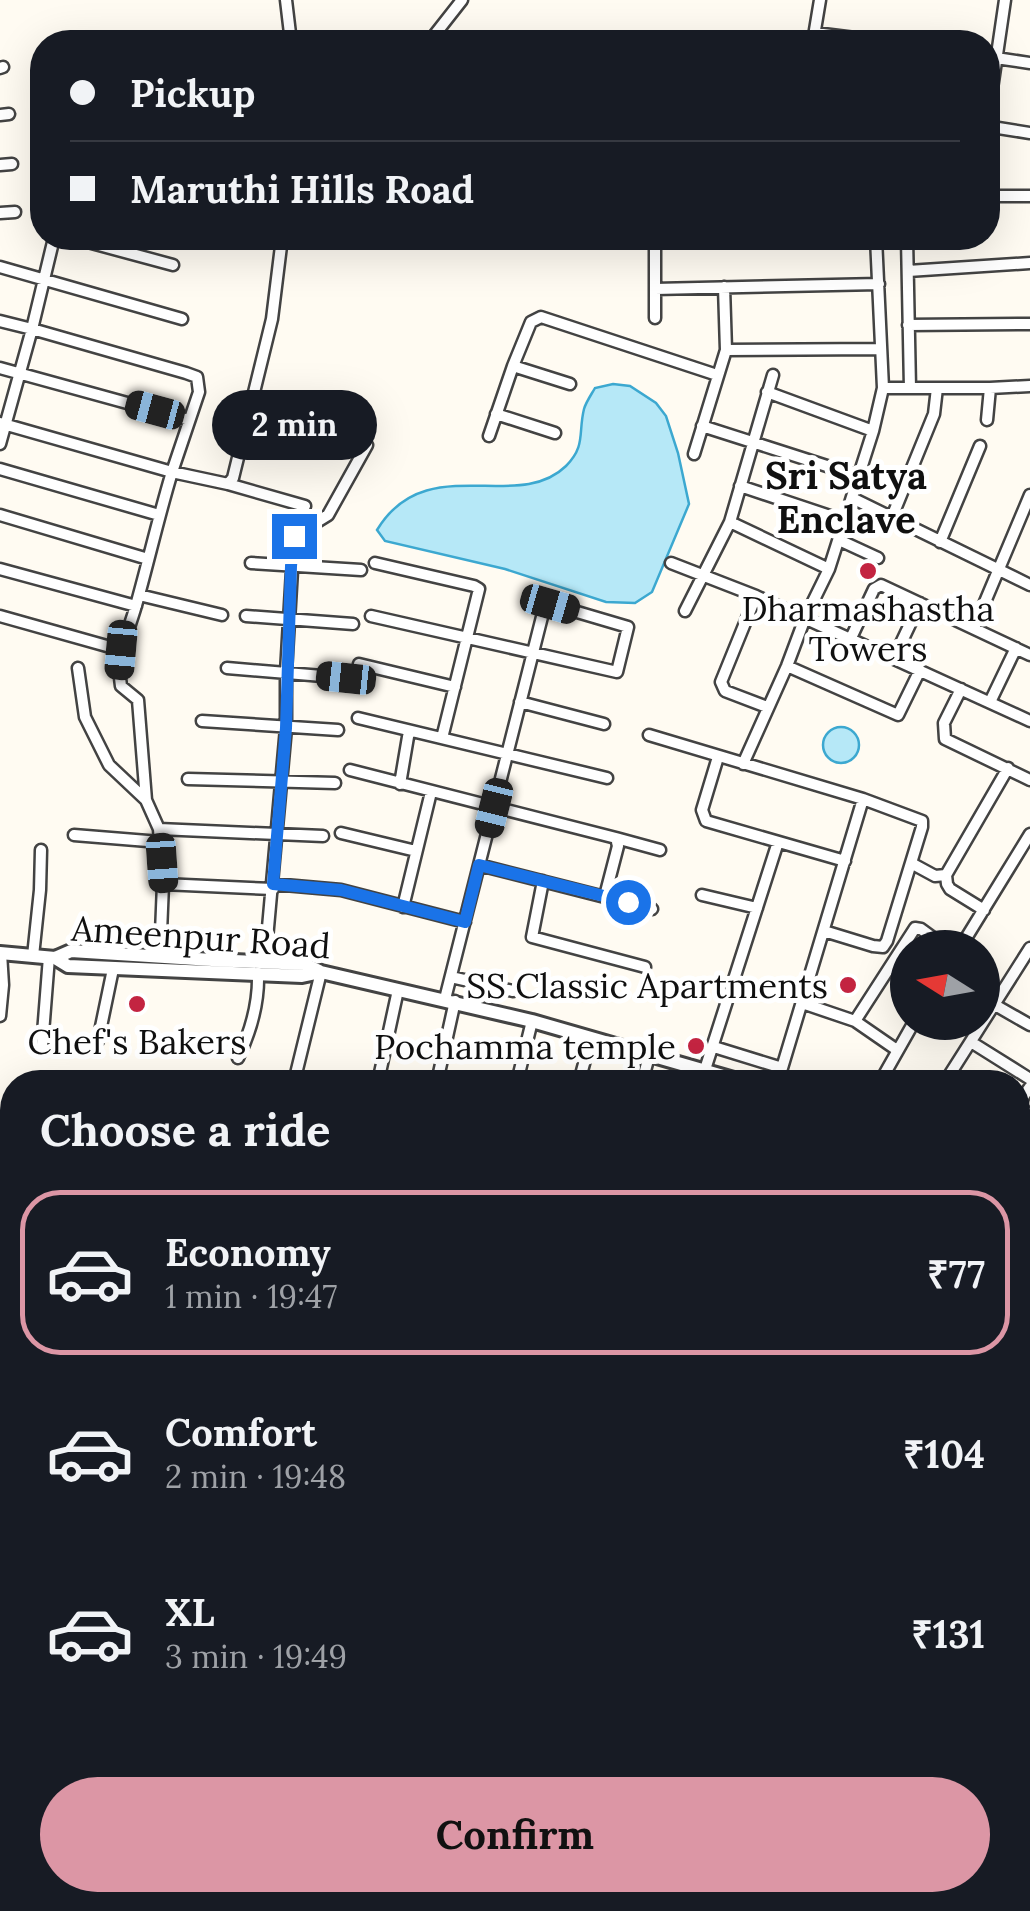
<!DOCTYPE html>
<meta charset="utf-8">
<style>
:root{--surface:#171b24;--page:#20242c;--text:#f1f3f6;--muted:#9ea1a6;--line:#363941;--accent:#dc96a5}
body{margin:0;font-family:Lora,serif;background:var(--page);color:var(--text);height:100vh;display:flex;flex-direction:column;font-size:38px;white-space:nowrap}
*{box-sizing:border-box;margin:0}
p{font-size:32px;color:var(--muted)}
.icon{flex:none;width:55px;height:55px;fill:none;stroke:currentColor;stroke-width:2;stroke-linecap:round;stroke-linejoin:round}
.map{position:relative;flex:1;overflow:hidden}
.sheet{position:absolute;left:0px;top:1070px;width:1030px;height:842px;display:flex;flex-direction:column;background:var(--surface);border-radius:40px 40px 0 0;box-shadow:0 10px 40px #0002}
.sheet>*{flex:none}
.hud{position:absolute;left:30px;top:30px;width:970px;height:220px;border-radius:40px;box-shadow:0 10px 40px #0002;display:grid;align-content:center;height:220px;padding:0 40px;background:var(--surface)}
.needle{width:65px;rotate:281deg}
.fabs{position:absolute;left:890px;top:930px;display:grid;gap:20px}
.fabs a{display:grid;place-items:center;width:110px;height:110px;border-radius:50%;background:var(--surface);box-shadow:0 10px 40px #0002;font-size:50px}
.end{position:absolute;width:45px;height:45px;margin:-22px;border:12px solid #1a73e8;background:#fff;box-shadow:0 0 0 5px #fff}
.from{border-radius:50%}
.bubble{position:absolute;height:70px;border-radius:35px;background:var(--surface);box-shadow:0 10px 40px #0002;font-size:32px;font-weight:800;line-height:70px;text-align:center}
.car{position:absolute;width:30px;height:60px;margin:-30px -15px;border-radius:12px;box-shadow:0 0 8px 2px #0007;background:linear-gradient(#222 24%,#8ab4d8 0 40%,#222 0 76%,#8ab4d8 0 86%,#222 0)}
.hud b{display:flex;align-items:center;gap:35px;height:95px;font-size:38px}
.hud b+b{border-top:2px solid var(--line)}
.hud i{width:25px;height:25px;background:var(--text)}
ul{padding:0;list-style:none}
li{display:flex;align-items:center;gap:30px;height:165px;margin:0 20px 15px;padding:0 20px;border:5px solid transparent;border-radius:40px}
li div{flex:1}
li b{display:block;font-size:38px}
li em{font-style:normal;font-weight:800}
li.active{border-color:var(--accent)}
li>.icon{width:90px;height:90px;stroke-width:1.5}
h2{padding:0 40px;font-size:45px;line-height:120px}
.button{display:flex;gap:20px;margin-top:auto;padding:20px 40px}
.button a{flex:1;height:115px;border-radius:60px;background:var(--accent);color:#111;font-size:40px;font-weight:800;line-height:115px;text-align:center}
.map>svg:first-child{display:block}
.water{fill:#b6e8f7;stroke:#3ca8d0;stroke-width:2.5}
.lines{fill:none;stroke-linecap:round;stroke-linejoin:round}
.minor-casing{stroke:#434343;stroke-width:15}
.tertiary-casing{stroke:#434343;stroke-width:18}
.minor{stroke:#fff;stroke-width:10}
.tertiary{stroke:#fff;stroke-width:12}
.route{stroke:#1a73e8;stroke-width:12}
.poi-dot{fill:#c32441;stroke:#fff;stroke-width:4}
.labels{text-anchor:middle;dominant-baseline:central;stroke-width:10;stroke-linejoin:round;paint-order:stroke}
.poi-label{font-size:35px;fill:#101010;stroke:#fff}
.street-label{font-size:35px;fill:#101010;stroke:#fff}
.neighbourhood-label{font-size:38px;font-weight:bold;fill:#101010;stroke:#fff}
</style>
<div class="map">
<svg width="1030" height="1911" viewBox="0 0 1030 1911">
<rect width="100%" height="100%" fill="#fffbf2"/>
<!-- water -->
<path class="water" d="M613,384L630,386L656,403L666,416L678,453L689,504L652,592L635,603L606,602L505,569L385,541L377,530C426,449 517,514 566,466C586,446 578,433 584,409C586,402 591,395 595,388Z
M823 745a18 18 0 1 1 36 0a18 18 0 1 1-36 0Z"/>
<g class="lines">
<defs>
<path id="minor" d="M286,0L291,42
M815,33L887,42
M429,42L462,0
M621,42H627
M813,42L820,0
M996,58L1030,63
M0,68L3,67
M0,115L9,114
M988,116L1005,0
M988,124L992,127L1030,133
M0,165L12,164
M988,196H1030
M0,213L15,212
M73,238L173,265
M163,238L170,240
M907,238L910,388
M0,267L182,319
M908,271L1030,263
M655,289L879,284
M655,318V238
M0,321L32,329L0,444
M908,325L1030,324
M726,350L881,349
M513,366L570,384
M0,368L189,420
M883,388H990L987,420
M990,388L1030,386
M767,392L873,431
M496,414L555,433
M0,423L172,472L199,392L197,377L186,373L32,329L54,238
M702,426L858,476
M489,436L513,366L531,322L541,317L717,375
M694,454L726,350L724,287
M0,469L159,515
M228,484L305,506
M740,486L845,521
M852,498L1030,585
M0,515L148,559
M892,517L934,414L937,388
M730,522L829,569
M839,540L878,558
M940,542L980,446
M251,563L361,570
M375,563L474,586L479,589L442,738
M671,563L756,596L1030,721
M0,569L136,606
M139,595L222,615
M756,596L721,682L725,691L767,707
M685,611L730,522L773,375
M0,616L121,650
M246,616L353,624
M371,616C453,635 535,654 617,672L628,627L550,604L544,609C511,739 478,869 445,999
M974,628L1030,495
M851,638L874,589L881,585L1030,655
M894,658L920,603
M359,664L455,687
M787,666L898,715L920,670
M78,668L85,717L109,765L145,799
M227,668L346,678
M961,689L944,723L945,739L1030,780
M520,702L604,724
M990,702L1016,648
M358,718L607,778
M202,721L338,730
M649,735L863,799L922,821V827L887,941L883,947L873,946L824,931
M718,757L702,810L706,821L845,861
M743,764L787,666L805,618L829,569L873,431L883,388L876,238
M350,770L616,838L618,846L605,896
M188,779L335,783
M400,784L409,731
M159,829L323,836
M341,833L416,851
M74,835L160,842
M616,838L660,850
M911,863L935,876L946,875
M479,865L652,909
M543,881L532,937L645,967
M163,884L273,889
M273,884L341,890L465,922
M702,895L757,908
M403,907L431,792
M984,910L950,889L947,884L946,875L1008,768
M960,948L1030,834
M33,956L40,890L41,850
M160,957L163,884L159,829L146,800L138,700L121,686C116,655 129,631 137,602C149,559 159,515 172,472L228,484L233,478L272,319L282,238
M265,961L286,728V672L294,536L328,515L367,445
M451,977L513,991
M802,1003L855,1021
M995,1005L1030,1025
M0,1016L3,985L1,953
M98,1041L113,969
M971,1042L1030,1079
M42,1046L49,957
M714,1047L782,1068L863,799
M897,1050L855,1021L915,928L921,929L947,948
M238,1058C251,1031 259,1004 258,973
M294,1082L321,972
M378,1082L398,990
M437,1082L455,1001
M517,1082L532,1021
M579,1082L591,1038
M642,1082L649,1056
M701,1082L778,842
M880,1082L914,1022
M945,1082L1030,948
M1030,1087C1025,1094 1020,1100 1021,1109L1030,1114
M0,1144L12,1127
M0,1167L12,1170
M0,1210L12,1212
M1018,1247V1244
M0,1257L12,1260
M0,1329H12
M1018,1361L1030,1365
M0,1380L12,1377
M0,1426L12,1425
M1018,1464L1030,1458
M0,1541H12
M1018,1561L1030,1557
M0,1590L12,1593
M0,1639L12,1642
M1018,1645L1030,1665
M0,1678L12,1681
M1018,1720L1030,1717
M0,1728L12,1731
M1018,1768L1030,1765
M0,1776L12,1778
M1018,1824L1030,1822
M0,1825L12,1827
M0,1874L12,1877
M1018,1880L1030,1877
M214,1900L217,1911
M651,1900L699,1911
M897,1900L899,1911
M62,1911L64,1900
M105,1911L107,1900
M133,1911L134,1900
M184,1911L186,1900
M272,1911L281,1900
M336,1911L344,1900
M781,1911L791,1900
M822,1911L837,1900"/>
<path id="tertiary" d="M0,953L55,958L68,966L302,976L321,972L532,1021L744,1082
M55,958L71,951L212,960L304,964L319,971
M1018,1161L1030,1164"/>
</defs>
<!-- minor casing -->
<use href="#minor" class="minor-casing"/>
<!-- tertiary casing -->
<use href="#tertiary" class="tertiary-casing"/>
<!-- minor -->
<use href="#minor" class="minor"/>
<!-- tertiary -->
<use href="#tertiary" class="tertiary"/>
</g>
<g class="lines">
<!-- route -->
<path class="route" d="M294,536L291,566L286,728L273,884L341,890L465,922L479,865L628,902"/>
</g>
<!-- markers -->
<g class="poi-dot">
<circle cx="868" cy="571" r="10"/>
<circle cx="848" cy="985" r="10"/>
<circle cx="137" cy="1004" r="10"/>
<circle cx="696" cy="1046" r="10"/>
</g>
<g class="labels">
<!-- poi labels -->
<g class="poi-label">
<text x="868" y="608">Dharmashastha<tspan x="868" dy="40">Towers</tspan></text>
<text x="828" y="985" text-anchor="end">SS Classic Apartments</text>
<text x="137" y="1041">Chef's Bakers</text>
<text x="676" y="1046" text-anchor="end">Pochamma temple</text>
</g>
<!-- street labels -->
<g class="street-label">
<text transform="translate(201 937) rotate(4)">Ameenpur Road</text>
</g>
<!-- neighbourhood labels -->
<g class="neighbourhood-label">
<text x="846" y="475">Sri Satya<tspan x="846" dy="44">Enclave</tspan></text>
</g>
</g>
</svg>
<div class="fabs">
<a><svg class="needle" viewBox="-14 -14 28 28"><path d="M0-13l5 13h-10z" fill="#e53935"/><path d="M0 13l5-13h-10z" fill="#9ea1a6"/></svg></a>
</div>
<i class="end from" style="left:628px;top:902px"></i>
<i class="end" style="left:294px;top:536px"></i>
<div class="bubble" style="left:212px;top:390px;width:165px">2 min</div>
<i class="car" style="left:155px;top:410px;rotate:285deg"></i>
<i class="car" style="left:550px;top:604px;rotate:106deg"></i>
<i class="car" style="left:121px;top:650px;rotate:185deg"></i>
<i class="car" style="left:346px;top:678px;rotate:276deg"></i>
<i class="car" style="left:494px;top:808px;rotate:194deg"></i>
<i class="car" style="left:162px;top:863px;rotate:176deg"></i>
<div class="hud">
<b><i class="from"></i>Pickup</b>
<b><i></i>Maruthi Hills Road</b>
</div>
<section class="sheet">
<h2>Choose a ride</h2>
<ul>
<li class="active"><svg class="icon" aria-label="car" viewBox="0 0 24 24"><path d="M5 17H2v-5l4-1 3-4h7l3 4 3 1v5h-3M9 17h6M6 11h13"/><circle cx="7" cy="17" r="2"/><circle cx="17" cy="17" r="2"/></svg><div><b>Economy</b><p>1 min · 19:47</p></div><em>₹77</em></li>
<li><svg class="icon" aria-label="car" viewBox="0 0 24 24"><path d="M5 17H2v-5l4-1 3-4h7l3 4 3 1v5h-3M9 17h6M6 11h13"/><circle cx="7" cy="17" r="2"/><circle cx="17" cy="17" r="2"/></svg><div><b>Comfort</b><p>2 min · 19:48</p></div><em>₹104</em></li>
<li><svg class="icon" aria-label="car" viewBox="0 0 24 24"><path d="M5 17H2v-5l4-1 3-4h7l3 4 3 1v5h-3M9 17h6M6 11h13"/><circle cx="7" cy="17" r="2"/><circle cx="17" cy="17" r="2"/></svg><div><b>XL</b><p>3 min · 19:49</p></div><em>₹131</em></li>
</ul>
<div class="button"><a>Confirm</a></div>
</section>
</div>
